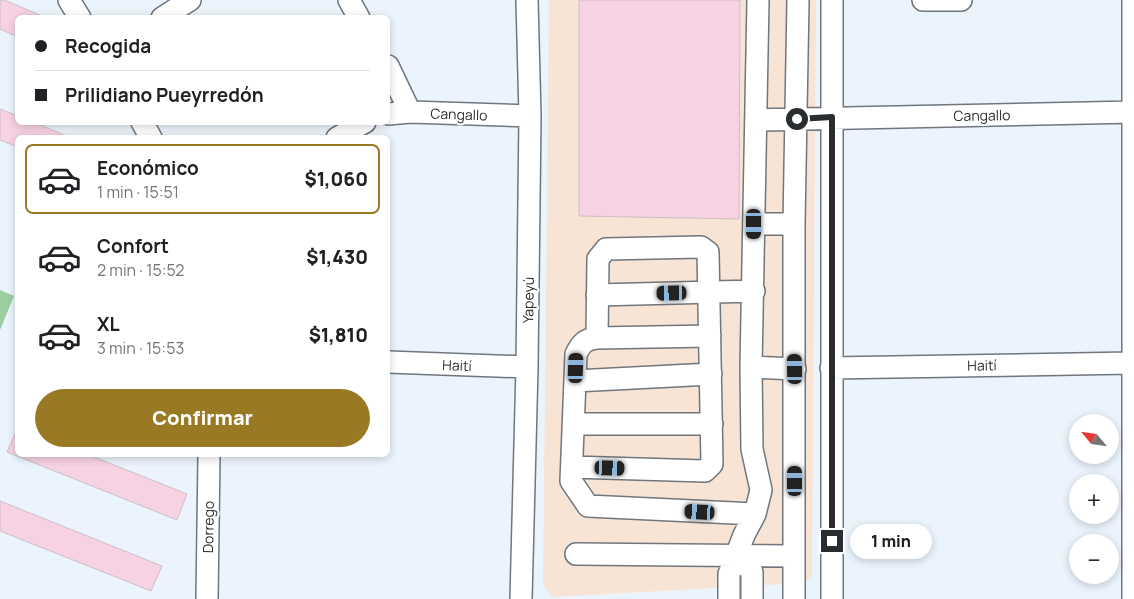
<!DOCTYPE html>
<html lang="es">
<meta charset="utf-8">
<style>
:root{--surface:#fff;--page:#f2f2f2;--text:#202124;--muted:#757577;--line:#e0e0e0;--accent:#997923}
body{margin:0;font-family:Manrope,sans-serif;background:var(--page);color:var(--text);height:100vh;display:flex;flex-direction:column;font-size:19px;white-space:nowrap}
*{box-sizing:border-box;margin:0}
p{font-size:16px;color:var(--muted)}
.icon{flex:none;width:28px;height:28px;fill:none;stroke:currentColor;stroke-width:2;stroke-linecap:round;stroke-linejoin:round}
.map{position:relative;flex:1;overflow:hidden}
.side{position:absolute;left:15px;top:135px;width:375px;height:322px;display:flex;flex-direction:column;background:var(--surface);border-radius:8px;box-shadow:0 2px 8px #0003}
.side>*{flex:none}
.hud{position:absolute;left:15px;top:15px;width:375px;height:110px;border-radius:8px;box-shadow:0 2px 8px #0003;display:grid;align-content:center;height:110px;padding:0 20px;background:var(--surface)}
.needle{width:32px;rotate:299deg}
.controls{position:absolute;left:1069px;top:414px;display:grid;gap:10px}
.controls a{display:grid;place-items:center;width:50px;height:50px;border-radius:50%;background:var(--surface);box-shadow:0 2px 8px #0003;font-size:25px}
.end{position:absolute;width:22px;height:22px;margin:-11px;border:6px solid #292d30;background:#fff;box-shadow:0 0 0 2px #fff}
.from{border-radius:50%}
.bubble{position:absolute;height:35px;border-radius:18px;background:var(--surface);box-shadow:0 2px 8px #0003;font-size:16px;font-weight:800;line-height:35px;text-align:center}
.car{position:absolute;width:15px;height:30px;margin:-15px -8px;border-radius:6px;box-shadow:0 0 4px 1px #0007;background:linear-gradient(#222 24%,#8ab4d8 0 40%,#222 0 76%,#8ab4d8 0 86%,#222 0)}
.hud b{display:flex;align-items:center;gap:18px;height:48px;font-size:19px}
.hud b+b{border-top:1px solid var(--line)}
.hud i{width:12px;height:12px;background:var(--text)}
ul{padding:9px 0 0;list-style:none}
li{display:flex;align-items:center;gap:15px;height:70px;margin:0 10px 8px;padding:0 10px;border:2px solid transparent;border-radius:8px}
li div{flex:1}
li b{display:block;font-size:19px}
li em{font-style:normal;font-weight:800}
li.selected{border-color:var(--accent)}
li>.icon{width:45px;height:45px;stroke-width:1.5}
.cta{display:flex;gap:10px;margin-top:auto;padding:10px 20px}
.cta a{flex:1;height:58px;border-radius:30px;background:var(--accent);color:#fff;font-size:20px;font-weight:800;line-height:58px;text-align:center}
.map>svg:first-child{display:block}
.commercial{fill:#f8e4d5}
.green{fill:#9bcfa0}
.building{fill:#f7d2e2;stroke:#cbc0c5}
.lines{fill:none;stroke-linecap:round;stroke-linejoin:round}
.minor-casing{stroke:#6f767e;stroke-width:24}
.minor{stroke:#fff;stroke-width:21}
.route{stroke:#292d30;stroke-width:6}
.labels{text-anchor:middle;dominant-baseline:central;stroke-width:4.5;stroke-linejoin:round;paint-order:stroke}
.street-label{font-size:14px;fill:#292d30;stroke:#fff}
</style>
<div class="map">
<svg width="1134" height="599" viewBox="0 0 1134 599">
<rect width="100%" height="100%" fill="#ebf3fc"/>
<!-- commercial -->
<path class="commercial" d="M549,0H816L812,576L804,583L553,597L543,586Z"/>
<!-- green -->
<path class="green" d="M0,290L14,296L0,330Z"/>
<!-- building -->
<path class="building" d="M0,0H4L47,18H18V37L0,29Z
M579,0H740L739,219L579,216Z
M0,109L18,116V122H34L71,138H18V147L0,140Z
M18,427V455H89L187,494L177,520L7,452Z
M0,501L162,566L151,591L0,531Z"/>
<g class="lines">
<defs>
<path id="minor" d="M69,0L80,18
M349,0L359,18
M832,0V599
M923,0H961
M162,18L190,0
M388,66L410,112
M388,114L410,112L530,116
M756,120L1133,112
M142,122L151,138
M337,138L365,122
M754,224H794
M597,295L754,291
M710,336L597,338C585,339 581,344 576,354L571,481L588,506L755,514
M388,362L527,367
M751,367L795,369
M831,368L1132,363
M575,381L711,374
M574,424H712
M572,467L705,471L712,464L708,252L701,247L606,249L598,259L597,338
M576,554L794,556
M738,555L752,572V599
M207,599L209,455
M521,599L527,367L530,116L527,0
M729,599V574L744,535L755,514L761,490L752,449L751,367L758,0
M794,599V224L798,0
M1133,599V0"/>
</defs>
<!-- minor casing -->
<use href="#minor" class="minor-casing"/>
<!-- minor -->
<use href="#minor" class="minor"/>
</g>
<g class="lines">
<!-- route -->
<path class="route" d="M797,119L832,117V541"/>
</g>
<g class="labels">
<!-- street labels -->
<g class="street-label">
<text transform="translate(459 114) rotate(2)">Cangallo</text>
<text transform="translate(982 115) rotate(-1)">Cangallo</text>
<text transform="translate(528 300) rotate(-89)">Yapeyú</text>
<text transform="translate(457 365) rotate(2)">Haití</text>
<text transform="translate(982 365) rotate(-1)">Haití</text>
<text transform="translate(208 527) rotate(-89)">Dorrego</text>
</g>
</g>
</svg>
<div class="controls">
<a><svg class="needle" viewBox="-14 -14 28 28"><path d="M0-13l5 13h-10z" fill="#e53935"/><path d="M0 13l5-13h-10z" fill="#757577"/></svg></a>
<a>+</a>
<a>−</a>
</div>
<i class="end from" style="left:797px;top:119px"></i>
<i class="end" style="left:832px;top:541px"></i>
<div class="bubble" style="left:850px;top:524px;width:82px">1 min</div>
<i class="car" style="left:754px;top:224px;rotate:180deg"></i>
<i class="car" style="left:672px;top:293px;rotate:269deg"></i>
<i class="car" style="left:576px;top:368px;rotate:2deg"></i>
<i class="car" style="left:795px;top:369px;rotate:359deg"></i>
<i class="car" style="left:610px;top:468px;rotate:92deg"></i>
<i class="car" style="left:795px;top:481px;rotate:0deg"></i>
<i class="car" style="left:700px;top:512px;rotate:273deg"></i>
<div class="hud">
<b><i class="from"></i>Recogida</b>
<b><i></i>Prilidiano Pueyrredón</b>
</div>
<section class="side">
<ul>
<li class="selected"><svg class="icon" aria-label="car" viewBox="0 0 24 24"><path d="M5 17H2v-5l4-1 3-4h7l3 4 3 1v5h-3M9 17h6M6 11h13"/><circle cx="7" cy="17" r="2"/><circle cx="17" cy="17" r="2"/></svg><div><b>Económico</b><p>1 min · 15:51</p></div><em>$1,060</em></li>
<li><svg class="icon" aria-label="car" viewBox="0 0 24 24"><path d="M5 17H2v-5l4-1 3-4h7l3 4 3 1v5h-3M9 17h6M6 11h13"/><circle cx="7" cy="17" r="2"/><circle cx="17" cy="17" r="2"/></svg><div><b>Confort</b><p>2 min · 15:52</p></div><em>$1,430</em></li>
<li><svg class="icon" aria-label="car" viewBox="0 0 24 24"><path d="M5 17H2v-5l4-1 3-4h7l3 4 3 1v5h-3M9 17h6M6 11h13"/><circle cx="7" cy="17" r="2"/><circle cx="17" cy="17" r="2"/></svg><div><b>XL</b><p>3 min · 15:53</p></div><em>$1,810</em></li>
</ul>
<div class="cta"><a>Confirmar</a></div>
</section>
</div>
